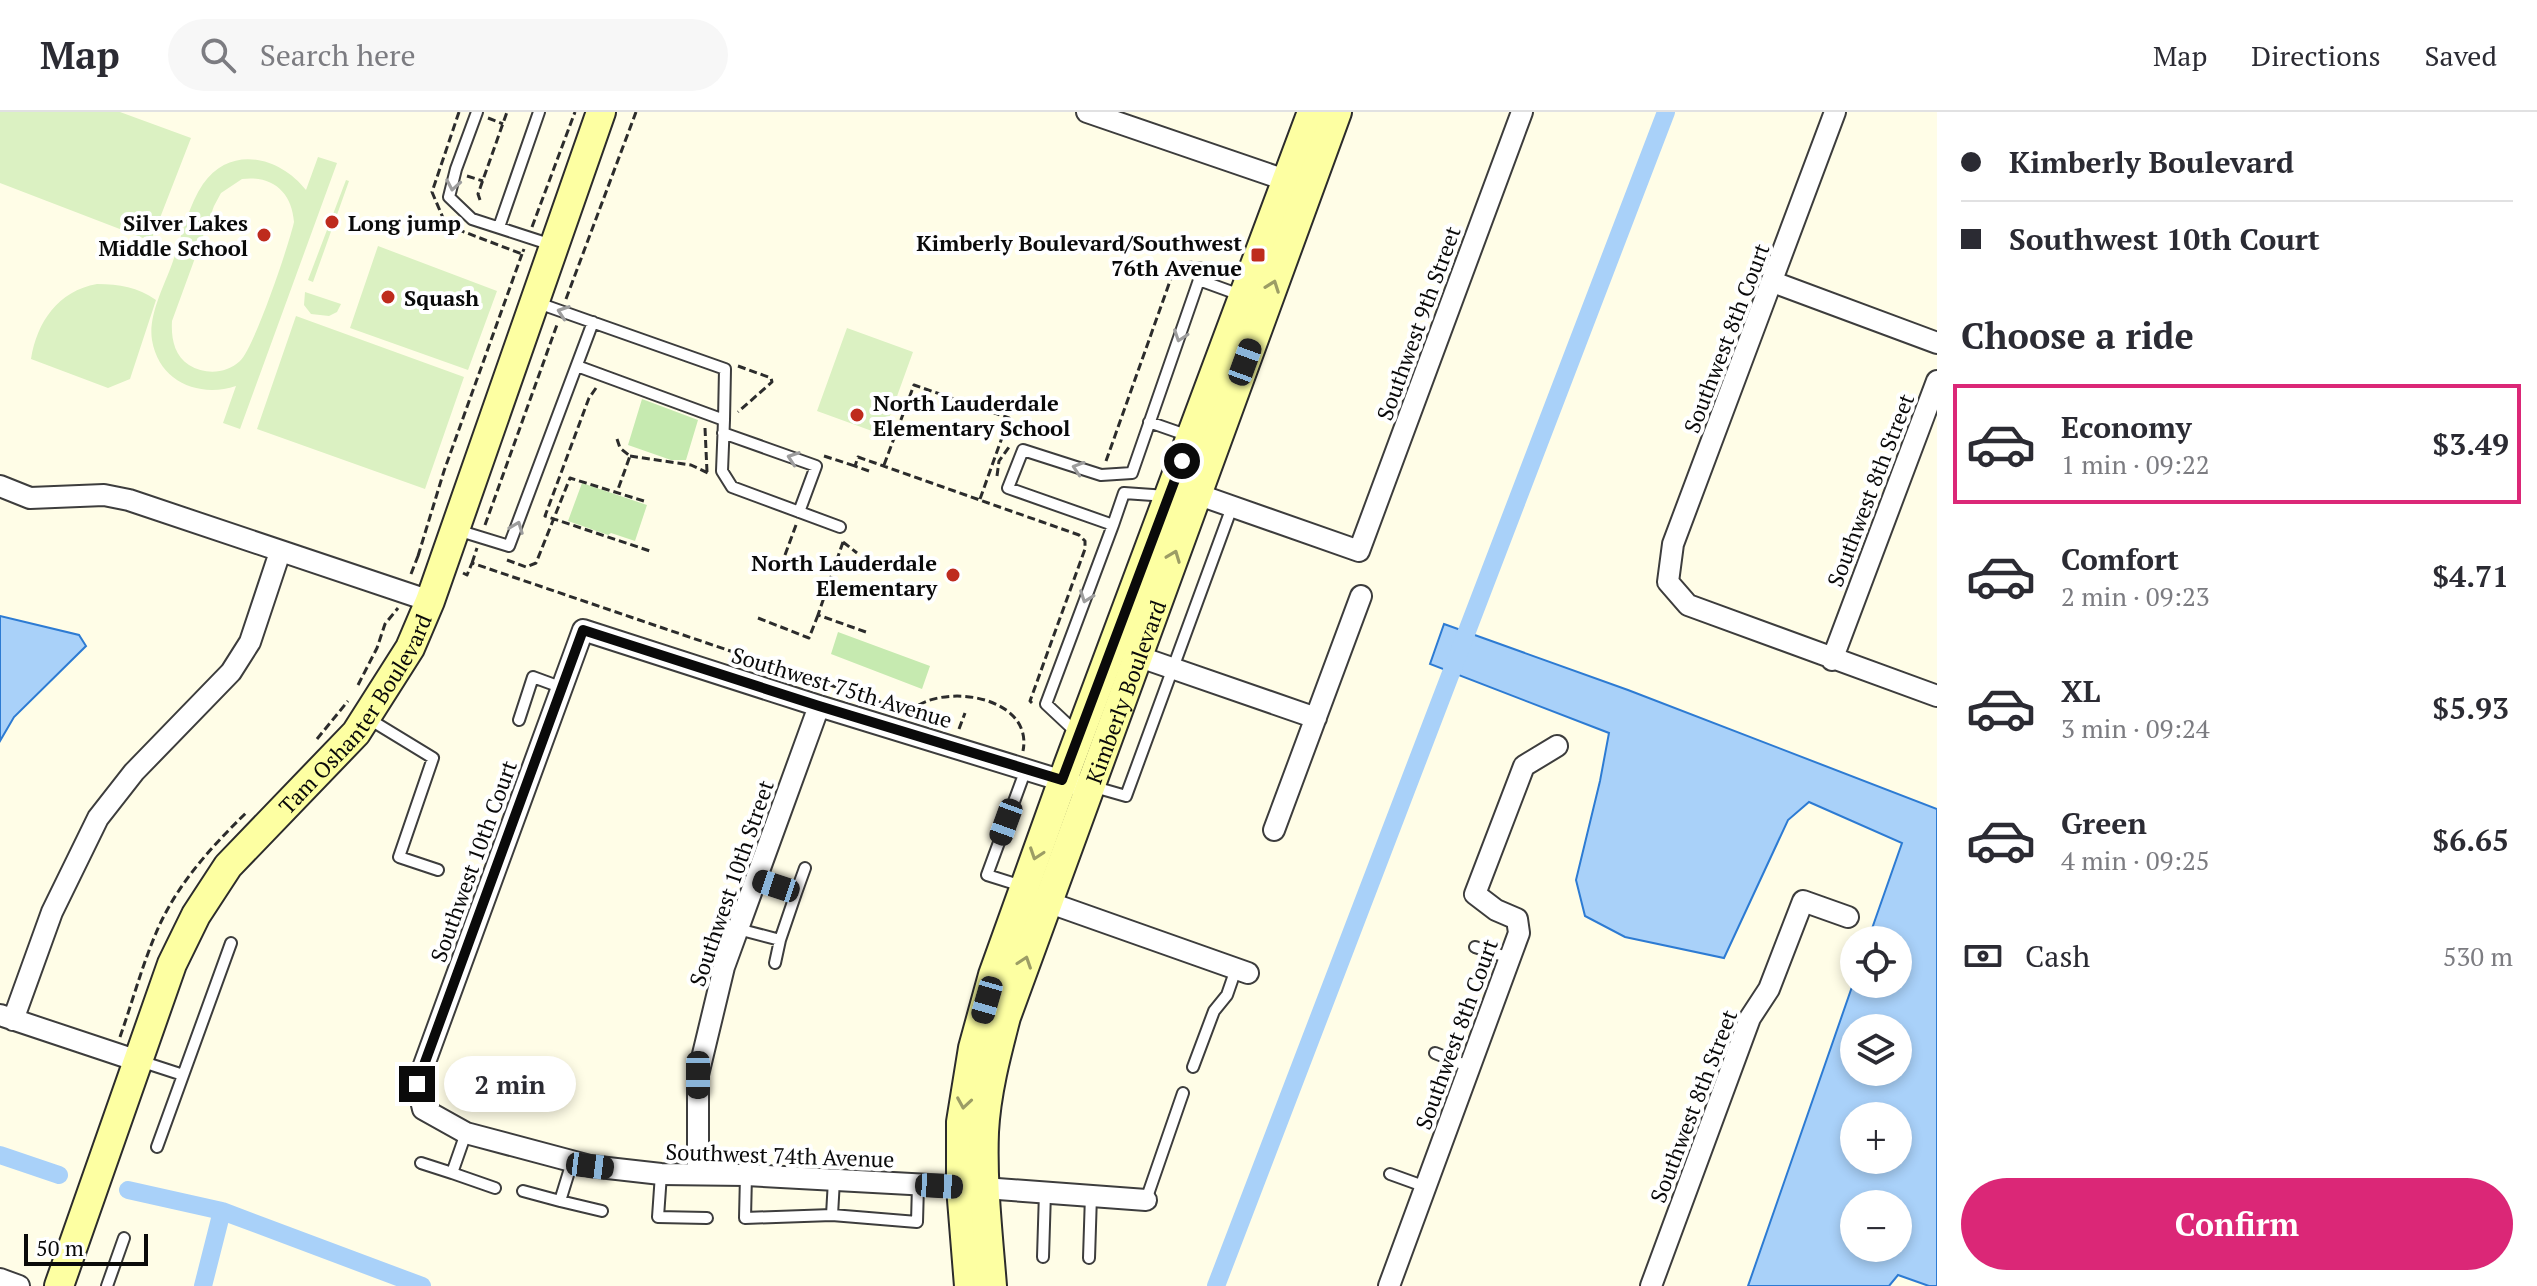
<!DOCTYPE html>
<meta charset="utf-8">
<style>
:root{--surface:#fff;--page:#f7f7f7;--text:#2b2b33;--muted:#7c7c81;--line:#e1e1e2;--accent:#db2777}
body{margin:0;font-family:"PT Serif",serif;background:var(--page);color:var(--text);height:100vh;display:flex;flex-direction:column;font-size:30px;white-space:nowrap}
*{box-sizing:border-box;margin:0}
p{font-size:26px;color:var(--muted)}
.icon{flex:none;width:44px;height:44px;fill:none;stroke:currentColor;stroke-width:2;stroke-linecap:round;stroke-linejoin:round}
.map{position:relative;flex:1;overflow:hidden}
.drawer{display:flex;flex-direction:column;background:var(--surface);width:600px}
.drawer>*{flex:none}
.top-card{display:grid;align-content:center;height:176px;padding:0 24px;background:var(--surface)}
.fabs{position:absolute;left:1840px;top:814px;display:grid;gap:16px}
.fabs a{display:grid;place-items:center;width:72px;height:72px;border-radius:50%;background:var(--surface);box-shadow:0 4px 12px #0003;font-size:40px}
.scale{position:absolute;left:24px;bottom:20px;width:124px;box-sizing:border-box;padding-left:8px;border:4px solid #0a0a0a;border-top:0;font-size:22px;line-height:28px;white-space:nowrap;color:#0a0a0a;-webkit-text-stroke:6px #fff;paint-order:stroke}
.end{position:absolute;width:36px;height:36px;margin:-18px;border:10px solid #0a0a0a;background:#fff;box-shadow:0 0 0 4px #fff}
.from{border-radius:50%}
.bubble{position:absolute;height:56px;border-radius:28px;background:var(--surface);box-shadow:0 4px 12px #0003;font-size:26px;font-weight:800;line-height:56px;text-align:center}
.car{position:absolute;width:24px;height:48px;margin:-24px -12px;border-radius:10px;box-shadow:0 0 6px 2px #0007;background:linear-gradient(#222 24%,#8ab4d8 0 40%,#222 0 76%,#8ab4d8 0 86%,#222 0)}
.top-card b{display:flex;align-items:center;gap:28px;height:76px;font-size:30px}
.top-card b+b{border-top:2px solid var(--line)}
.top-card i{width:20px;height:20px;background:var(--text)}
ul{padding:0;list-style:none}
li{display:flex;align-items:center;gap:24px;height:120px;margin:0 16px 12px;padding:0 8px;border:4px solid transparent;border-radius:0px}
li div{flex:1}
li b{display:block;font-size:30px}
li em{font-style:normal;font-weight:800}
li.active{border-color:var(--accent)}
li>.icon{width:72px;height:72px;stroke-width:1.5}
h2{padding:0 24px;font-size:36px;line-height:96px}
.pay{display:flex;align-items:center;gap:20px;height:88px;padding:0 24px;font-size:30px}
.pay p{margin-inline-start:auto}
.cta{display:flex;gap:16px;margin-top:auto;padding:16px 24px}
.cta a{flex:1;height:92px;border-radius:48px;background:var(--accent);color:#fff;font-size:32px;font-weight:800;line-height:92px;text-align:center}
header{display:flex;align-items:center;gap:48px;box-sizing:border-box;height:112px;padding:0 40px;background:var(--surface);border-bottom:2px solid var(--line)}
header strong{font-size:38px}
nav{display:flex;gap:44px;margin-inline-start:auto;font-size:28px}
.search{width:560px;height:72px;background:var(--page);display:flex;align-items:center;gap:20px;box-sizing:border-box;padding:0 28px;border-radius:44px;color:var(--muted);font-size:30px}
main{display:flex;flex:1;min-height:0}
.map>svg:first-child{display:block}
.green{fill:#c6eab0}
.pitch{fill:#dbf1c2;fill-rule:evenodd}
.water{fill:#a9d1f9;stroke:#2d7bd3;stroke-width:2;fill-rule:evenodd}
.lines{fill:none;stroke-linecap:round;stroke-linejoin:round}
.canal{stroke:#a9d1f9;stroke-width:18}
.lane-casing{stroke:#3d3d3d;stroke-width:14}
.street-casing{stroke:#3d3d3d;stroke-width:24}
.secondary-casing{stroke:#2c2c2c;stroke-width:32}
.path{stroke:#2c2c2c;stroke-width:3;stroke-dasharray:8 4;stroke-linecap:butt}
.lane{stroke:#fff;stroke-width:10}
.street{stroke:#fff;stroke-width:20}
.secondary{stroke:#fdffa2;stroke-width:28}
.oneway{stroke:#9d9d9d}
.oneway2{stroke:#9c9d65}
.route{stroke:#0a0a0a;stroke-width:10}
.poi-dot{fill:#be2b1d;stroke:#fff;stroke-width:3}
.labels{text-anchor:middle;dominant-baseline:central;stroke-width:8;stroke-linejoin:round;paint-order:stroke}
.poi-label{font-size:22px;font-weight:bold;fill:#0a0a0a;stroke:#fff;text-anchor:end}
.street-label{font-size:22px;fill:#0a0a0a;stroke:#fff}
</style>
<header>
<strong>Map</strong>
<div class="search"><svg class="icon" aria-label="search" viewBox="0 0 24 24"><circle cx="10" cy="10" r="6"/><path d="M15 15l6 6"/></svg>Search here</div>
<nav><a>Map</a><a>Directions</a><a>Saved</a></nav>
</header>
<main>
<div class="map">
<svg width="1937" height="1174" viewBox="0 0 1937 1174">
<rect width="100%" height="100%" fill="#fffde7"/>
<!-- green -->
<path class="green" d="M642,287L698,308L686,348H671L628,333Z
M582,371L647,393L635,429L611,421L608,423L568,409Z
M838,520L930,554L922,577L831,542Z"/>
<!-- pitch -->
<path class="pitch" d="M0,0H120L191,26L151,129L0,71Z
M318,45L337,51L240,317L223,311L236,274C199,286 159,270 152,228C148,204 164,174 172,152C181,127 188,94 203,72C231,32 280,45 306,78ZM242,67C273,63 292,81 294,110C289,133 254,236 240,249C226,262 205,263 189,253C174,243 171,226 172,209L214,94L221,81Z
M346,68L349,69L313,170L308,168Z
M378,134L497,179L468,258L350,216Z
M97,172C120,172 137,175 156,188L130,267L108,276L31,247C37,210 58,179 97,172Z
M305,180L341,192L337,200L329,204L311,202L304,193Z
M296,204L464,265L425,377L257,317Z
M847,216L913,240L883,323L817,299Z"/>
<!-- water -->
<path class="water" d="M0,504L79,523L86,534L14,605L0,629Z
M1444,512L1628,578L1937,697V1174H1929L1898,1163L1889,1174H1748L1854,869V872H1898V828H1868L1902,731L1809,690L1788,708L1724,846L1625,825L1585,804L1576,768L1600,669L1609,621L1430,552ZM1854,916H1898V960H1854ZM1854,1004H1898V1048H1854ZM1854,1092H1898V1136H1854Z"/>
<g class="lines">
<!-- canal -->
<path class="canal" d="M0,1043L59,1063
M128,1078L222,1099L203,1174
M222,1099L422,1174
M1216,1174L1666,0"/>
<defs>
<path id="lane" d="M477,0L456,57L449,85L472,107L552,133
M499,115L539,0
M538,191L725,257L724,308
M577,254L724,308L722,359L732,375L840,415
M1149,310L1189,324
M723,321L816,354L799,400
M1113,413L1124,381L1167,384
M457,418L509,434L593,210
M369,607L433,646L399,745L438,758
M519,608L533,565L563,576
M1078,622L1046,592L1113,413L1008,376L1023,338L1101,363L1132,361L1199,168L1243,184
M1091,674L1126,684L1232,395
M1022,774L987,763L1026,657
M796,781L805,756
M738,817L780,828L796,781L756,768
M1475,835L1510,846
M775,851L780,828
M1435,941L1470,955
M140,949L183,963
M1193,955L1214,899L1227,883L1236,857
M466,1021L452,1061L495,1076
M157,1035L231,831
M572,1050L560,1089L602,1099
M421,1051L452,1061
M661,1062L658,1105L707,1106
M1390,1062L1426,1075
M746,1063L745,1106L832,1103L917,1110L918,1073
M523,1079L560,1089
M1146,1088L1183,981
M832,1103L834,1068
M1043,1145L1045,1080
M1089,1146L1091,1083
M107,1174L124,1126"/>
<path id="street" d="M1087,0L1297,72
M1835,0L1673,432L1668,470L1688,493L1937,584
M1773,170L1937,231
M0,374L30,386L104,383L129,388L430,489
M1188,379L1359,439L1522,0
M1137,544L1316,606
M1832,548L1937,269
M1076,673L819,594L583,518L417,972L423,997L466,1021L590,1054L661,1062L746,1063L984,1076L1146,1088
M1274,718L1361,484
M1036,786L1248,861
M0,903L138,949
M13,908L52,800L98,706L134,660L231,560L250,530L280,440
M698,1062V963L724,855L819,594
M0,1167L19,1174
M1389,1174L1519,821L1517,807L1496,798L1475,782L1524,654L1557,634
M1651,1174L1750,906L1769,877L1803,789L1848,805"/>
<g id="secondary">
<path id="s1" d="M59,1174L172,852L196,803L228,754L356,621L410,536L430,489L601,0"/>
<path d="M969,1174L961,1075V1010L973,936L993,863L1068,654L1312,0"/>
<path id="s2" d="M992,1174C988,1123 982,1072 984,1020C986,981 996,943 1006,905L1337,0"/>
</g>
</defs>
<!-- lane casing -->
<use href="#lane" class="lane-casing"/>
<!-- street casing -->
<use href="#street" class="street-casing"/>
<!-- secondary casing -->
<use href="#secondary" class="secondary-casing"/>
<!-- path -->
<path class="path" d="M459,0L432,80L446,113L522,142L524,137
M488,6L503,12
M467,64L483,69
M480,88L478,82L507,0
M532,115L575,0
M566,187L636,0
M738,254L771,266L772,270L738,300
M596,276L589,286L545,404L650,439
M705,316L707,360
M617,327L620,336L630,344L617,380
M630,344L691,353L708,361
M824,344L855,354
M1106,349L1175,155C1193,145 1209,153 1227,159
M884,353L914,273L1009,306L980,387
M869,359L855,354L858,345L1079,423L1085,429V437L1030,589L1032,591
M997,364L999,349L1009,335
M485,413L558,210
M843,430L818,503L866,520
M843,430L857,441
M785,443L796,413
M418,444L444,359L522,142
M507,448L526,455L536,451L570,366L647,390
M472,451L477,436
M463,461L467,463L472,451L933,608
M411,462L418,444L422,446
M758,506L809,526L818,503
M358,573L377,536L385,512L398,496
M909,600C941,569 1034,584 1023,639
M959,617L965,601
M317,627L348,589
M120,925C132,891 142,854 156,821C176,773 212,734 248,699"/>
<!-- lane -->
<use href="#lane" class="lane"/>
<!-- street -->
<use href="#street" class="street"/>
<!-- secondary -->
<use href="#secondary" class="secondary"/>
</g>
<!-- one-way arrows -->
<defs><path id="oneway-chevron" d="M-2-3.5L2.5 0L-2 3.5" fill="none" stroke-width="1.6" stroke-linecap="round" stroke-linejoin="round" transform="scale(2)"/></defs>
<g class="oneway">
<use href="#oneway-chevron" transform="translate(453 73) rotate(100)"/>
<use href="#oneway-chevron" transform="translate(563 200) rotate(-161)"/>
<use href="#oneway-chevron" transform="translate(1180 224) rotate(109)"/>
<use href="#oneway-chevron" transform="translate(793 346) rotate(-161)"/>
<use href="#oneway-chevron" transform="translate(1078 356) rotate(-162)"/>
<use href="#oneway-chevron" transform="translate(517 415) rotate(-69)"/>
<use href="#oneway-chevron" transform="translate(1086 485) rotate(110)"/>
</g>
<g class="oneway2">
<use href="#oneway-chevron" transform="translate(1273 174) rotate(-70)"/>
<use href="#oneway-chevron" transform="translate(1174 444) rotate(-69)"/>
<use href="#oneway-chevron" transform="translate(1036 742) rotate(109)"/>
<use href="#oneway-chevron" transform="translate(1025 850) rotate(-71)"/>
<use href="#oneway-chevron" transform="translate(964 991) rotate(99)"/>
</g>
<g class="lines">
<!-- route -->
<path class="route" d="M417,972L583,518L819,594L1062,668L1182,349"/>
</g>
<!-- markers -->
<g class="poi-dot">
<circle cx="332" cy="110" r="8"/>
<circle cx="264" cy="123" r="8"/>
<rect x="1250" y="135" width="16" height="16" rx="4"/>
<circle cx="388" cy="185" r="8"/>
<circle cx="857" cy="303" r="8"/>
<circle cx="953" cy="463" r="8"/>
</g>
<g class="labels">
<!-- poi labels -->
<g class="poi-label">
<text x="248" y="110">Silver Lakes<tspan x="248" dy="25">Middle School</tspan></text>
<text x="348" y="110" text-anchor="start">Long jump</text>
<text x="1242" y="130">Kimberly Boulevard/Southwest<tspan x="1242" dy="25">76th Avenue</tspan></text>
<text x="404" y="185" text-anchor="start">Squash</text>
<text x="873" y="290" text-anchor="start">North Lauderdale<tspan x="873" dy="25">Elementary School</tspan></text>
<text x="937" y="450">North Lauderdale<tspan x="937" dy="25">Elementary</tspan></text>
</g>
<!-- street labels -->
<g class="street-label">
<text transform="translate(1418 211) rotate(-70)">Southwest 9th Street</text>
<text transform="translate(1726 226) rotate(-69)">Southwest 8th Court</text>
<text transform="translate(1870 378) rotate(-69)">Southwest 8th Street</text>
<text transform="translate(842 575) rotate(17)">Southwest 75th Avenue</text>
<text stroke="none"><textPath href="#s2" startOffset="618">Kimberly Boulevard</textPath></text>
<text stroke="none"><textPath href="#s1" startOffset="654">Tam Oshanter Boulevard</textPath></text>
<text transform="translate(473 749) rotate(-70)">Southwest 10th Court</text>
<text transform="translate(731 771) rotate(-71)">Southwest 10th Street</text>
<text transform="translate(1456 922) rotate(-70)">Southwest 8th Court</text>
<text transform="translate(1693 994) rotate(-69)">Southwest 8th Street</text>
<text transform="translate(780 1043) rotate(2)">Southwest 74th Avenue</text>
</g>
</g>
</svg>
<div class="fabs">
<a><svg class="icon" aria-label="locate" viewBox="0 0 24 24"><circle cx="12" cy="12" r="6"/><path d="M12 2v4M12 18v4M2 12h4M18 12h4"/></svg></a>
<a><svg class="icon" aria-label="layers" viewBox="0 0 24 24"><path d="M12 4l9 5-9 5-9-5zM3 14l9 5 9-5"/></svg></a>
<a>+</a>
<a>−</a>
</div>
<div class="scale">50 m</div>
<i class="end from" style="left:1182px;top:349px"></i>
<i class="end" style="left:417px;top:972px"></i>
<div class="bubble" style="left:444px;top:944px;width:132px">2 min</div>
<i class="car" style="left:1245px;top:250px;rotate:20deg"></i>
<i class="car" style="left:1006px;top:710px;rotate:200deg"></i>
<i class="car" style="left:776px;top:774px;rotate:288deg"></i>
<i class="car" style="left:987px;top:888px;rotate:196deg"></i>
<i class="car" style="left:698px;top:963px;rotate:180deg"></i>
<i class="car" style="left:590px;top:1054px;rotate:97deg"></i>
<i class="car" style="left:939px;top:1074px;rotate:93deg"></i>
</div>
<section class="drawer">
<div class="top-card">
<b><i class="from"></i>Kimberly Boulevard</b>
<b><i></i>Southwest 10th Court</b>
</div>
<h2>Choose a ride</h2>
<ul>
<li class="active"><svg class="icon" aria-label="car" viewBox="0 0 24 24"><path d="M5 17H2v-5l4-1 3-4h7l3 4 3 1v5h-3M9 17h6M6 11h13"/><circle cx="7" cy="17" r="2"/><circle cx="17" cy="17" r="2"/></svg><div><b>Economy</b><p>1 min · 09:22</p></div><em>$3.49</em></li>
<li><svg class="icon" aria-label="car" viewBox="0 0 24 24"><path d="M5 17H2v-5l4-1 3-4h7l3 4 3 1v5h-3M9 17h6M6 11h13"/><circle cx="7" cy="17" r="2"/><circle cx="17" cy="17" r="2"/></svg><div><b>Comfort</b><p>2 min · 09:23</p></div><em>$4.71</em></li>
<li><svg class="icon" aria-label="car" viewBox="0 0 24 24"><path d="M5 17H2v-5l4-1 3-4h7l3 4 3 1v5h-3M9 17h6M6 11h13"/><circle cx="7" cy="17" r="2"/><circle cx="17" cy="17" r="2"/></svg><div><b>XL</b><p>3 min · 09:24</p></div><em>$5.93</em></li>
<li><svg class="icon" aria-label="car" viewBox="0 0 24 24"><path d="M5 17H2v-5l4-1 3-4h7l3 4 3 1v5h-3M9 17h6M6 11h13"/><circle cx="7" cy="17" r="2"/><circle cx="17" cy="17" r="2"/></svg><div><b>Green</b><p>4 min · 09:25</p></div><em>$6.65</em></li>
</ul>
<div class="pay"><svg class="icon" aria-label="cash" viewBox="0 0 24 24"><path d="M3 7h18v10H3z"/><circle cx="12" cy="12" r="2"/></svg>Cash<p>530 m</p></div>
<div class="cta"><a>Confirm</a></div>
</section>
</main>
